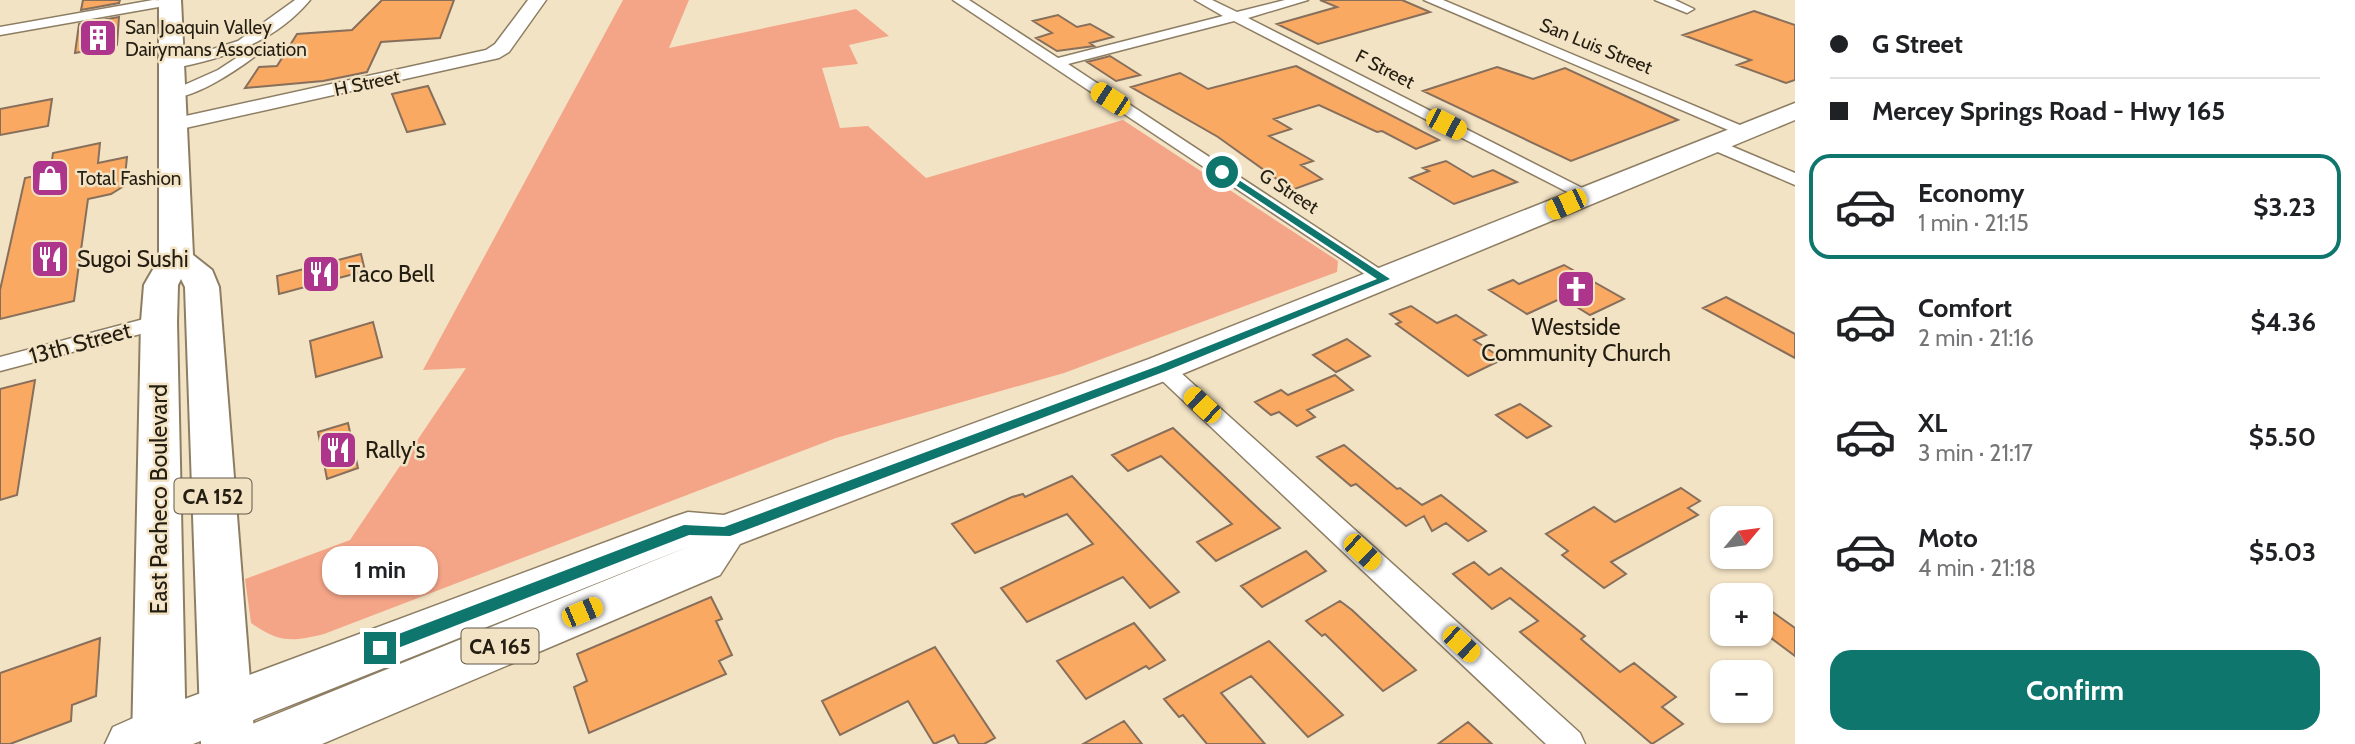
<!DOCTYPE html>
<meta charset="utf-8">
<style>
:root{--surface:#fff;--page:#f6f6f6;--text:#202124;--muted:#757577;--line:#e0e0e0;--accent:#0f766e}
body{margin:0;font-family:Cabin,sans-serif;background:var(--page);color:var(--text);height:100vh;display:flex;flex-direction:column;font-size:26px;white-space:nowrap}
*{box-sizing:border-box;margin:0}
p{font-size:23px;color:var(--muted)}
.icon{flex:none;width:38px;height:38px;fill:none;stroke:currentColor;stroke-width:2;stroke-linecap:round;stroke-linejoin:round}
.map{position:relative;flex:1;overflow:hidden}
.panel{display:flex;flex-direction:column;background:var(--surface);width:560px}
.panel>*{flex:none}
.top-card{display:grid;align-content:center;height:154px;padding:0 35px;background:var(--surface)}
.needle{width:46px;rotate:61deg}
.controls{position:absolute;left:1710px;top:506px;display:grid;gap:14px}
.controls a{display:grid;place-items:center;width:63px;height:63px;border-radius:14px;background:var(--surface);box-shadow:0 2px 5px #0004;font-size:35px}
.end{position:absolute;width:32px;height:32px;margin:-16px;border:9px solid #0f766e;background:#fff;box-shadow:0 0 0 4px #fff}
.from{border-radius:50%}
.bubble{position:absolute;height:49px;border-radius:21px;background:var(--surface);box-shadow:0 2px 5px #0004;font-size:23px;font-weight:700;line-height:49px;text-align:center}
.car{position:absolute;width:21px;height:42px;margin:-21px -10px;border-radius:9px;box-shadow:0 0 5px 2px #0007;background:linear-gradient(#f5c518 24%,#345 0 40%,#f5c518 0 76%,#345 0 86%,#f5c518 0)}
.top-card b{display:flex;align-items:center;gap:24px;height:66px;font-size:26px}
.top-card b+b{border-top:2px solid var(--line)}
.top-card i{width:18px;height:18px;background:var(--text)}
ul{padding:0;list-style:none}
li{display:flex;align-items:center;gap:21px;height:105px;margin:0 14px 10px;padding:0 21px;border:4px solid transparent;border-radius:21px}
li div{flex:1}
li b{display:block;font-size:26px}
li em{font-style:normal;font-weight:700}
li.active{border-color:var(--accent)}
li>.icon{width:63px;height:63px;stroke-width:1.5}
.button{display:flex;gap:14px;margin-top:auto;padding:14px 35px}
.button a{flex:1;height:80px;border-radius:21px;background:var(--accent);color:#fff;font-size:28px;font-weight:700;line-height:80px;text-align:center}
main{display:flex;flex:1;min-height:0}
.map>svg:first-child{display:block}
.green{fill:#f4a588}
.building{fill:#f9a961;stroke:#876f5b;stroke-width:2}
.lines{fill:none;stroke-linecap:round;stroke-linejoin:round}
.minor-casing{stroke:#8d7e63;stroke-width:3}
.tertiary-casing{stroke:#8d7e63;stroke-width:3}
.primary-casing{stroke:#8d7e63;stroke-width:3}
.trunk-casing{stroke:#8d7e63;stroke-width:4}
.minor{fill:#fff;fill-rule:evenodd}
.tertiary{fill:#fff;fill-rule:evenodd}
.primary{fill:#fff;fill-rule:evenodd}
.trunk{fill:#fff;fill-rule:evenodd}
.route{fill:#0f766e}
.labels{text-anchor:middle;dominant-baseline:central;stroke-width:5;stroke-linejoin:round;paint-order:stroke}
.far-poi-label{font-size:19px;fill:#231d12;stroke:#f3e3c5;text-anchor:start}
.far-street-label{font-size:19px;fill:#231d12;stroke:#f3e3c5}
.shield{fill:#f3e3c5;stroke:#615848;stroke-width:2}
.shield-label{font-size:21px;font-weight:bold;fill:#231d12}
.poi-label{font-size:23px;fill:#231d12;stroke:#f3e3c5;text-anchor:start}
.street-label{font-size:23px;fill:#231d12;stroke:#f3e3c5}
</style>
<main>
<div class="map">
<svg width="1795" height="744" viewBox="0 0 1795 744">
<rect width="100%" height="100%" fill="#f3e3c5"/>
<!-- green -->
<path class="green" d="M623,0H689L669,48L856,9L889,36L849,45L858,64L822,68L840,128L868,126L926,178L1123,120L1338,261L1337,272L1064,373L836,438L324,634C291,642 279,643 251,623L245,579L350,540L466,368L423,370Z"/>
<!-- building -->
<path class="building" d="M83,0H120L119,3L81,10Z
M382,0H454L440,38L381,42L367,72L323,81L245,88L259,67L277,66L297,34L352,30Z
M1320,0H1402L1430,12L1318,44L1277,24L1337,7Z
M1754,11L1795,25V80L1786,83L1737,65L1751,60L1683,35Z
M1058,15L1077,27L1090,24L1113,37L1090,43L1094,46L1057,51L1036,38L1052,33L1033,21Z
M119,17L117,45L75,53L79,24Z
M1110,56L1140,75L1116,81L1087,62Z
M1296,66L1439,140L1416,149L1382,131L1377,132L1319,105L1274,119L1291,129L1269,136L1313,161L1301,165L1322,179L1292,190L1218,137L1131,87L1180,73L1208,89Z
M1497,67L1533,79L1565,68L1678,120L1571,161L1423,91Z
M428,86L445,124L407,132L392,94Z
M52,99L48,126L0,135V109Z
M100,143L98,163L127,157L124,186L111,194L88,199L74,301L0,319V290L25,178L50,173L53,153Z
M1446,161L1473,177L1493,170L1517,182L1454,204L1410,178L1429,171L1423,168Z
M361,254L365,271L279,294L277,276Z
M1564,265L1624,299L1590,315L1562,298L1527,314L1489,290L1513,280L1519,284Z
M1726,297L1795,334V358L1703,308Z
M1411,306L1437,323L1456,315L1486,335L1474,340L1503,359L1468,376L1396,324L1401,322L1390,314Z
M373,322L382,357L316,377L310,341Z
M1347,339L1370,356L1336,372L1313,355Z
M1335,375L1353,390L1307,410L1315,417L1297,426L1279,412L1271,415L1255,402L1281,390L1288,395Z
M35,380L17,495L0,500V389Z
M1520,404L1551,426L1527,438L1496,415Z
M348,423L358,468L327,479L318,432Z
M1173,428L1260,510L1280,528L1216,561L1197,542L1232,524L1161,456L1128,471L1112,455Z
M1344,445L1397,489L1400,488L1422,505L1441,495L1486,531L1468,541L1446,523L1432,531L1424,516L1406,526L1356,484L1351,486L1317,457Z
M1072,476L1179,592L1150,608L1123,577L1027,622L1001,588L1093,544L1067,514L975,553L952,524L1012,497L1023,494L1025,497Z
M1681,488L1700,501L1688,508L1698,515L1611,562L1626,574L1604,588L1562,555L1568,551L1546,534L1594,507L1615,522Z
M1306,551L1326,571L1262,607L1241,586Z
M1474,562L1489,575L1501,568L1585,636L1581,639L1620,672L1634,663L1676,697L1662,707L1683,724L1652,744L1520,632L1538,621L1510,598L1492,609L1453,574Z
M711,597L722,619L716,621L732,655L719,661L726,674L589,733L574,687L587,681L577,654Z
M1340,601L1352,610L1416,670L1383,691L1325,634L1322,636L1306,621Z
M1760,603L1795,628V656L1760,630Z
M1134,623L1165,660L1149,669L1146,666L1086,699L1057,661Z
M100,638L96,696L72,705L71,721L10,744H0V673Z
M1269,641L1343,715L1308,737L1251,676L1221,693L1265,744H1207L1183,715L1179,717L1164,699Z
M935,647L995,738L984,744H959L954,735L934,744L908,701L840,735L822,701Z
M1124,721L1142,744H1083Z
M1468,722L1492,744H1438Z"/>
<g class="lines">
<defs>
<path id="minor" d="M153,0L177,1L170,5L0,35V27Z
M295,0H310C274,43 223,59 170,69L163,65L238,41Z
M953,0H969L1058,58L1223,16L1195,0H1212L1237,12L1285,0H1308L1248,18L1596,195L1593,199H1581L1234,21L1068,64L1395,279L1385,285L1378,283Z
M1424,0H1443L1754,131L1752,135H1740Z
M1655,0H1675L1694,9L1687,13Z
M253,47L258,48V54C240,68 190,103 166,97L164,94L218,70Z
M1712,138L1795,173V185L1706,147L1704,143Z
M159,315L167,317L170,322L167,327L0,371V357Z
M1162,360L1170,363L1580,733L1585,744H1546L1154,373L1151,368L1154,363Z"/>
<path id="tertiary" d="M528,0H546L509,52L499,58L172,131L161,125L172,119L486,50L495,44Z"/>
<path id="primary" d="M1795,103V120L1175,377L740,544L720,575L322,744H237L245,727L690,546L193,744H105L113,727L131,719L673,517L688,512L724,515L1149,359Z"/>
<path id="trunk" d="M159,0H181L193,255L212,270L219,287L255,744H201L185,287L181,279L178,285L177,322L186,744H132L141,322L144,285L159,259Z"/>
</defs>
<!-- minor casing -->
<use href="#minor" class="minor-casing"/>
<!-- tertiary casing -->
<use href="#tertiary" class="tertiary-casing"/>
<!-- primary casing -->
<use href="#primary" class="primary-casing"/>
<!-- trunk casing -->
<use href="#trunk" class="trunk-casing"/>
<!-- minor -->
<use href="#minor" class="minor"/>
<!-- tertiary -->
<use href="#tertiary" class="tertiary"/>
<!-- primary -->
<use href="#primary" class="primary"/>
<!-- trunk -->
<use href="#trunk" class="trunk"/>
</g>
<!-- route -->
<path class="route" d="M1222,169L1390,279L1166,371L730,536L689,535L385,653H375V643L684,525L724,527L1158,366L1377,279L1219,174Z"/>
<!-- icons -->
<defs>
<symbol id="building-square" viewBox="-11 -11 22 22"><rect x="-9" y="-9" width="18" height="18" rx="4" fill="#ad368c" stroke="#f3e3c5"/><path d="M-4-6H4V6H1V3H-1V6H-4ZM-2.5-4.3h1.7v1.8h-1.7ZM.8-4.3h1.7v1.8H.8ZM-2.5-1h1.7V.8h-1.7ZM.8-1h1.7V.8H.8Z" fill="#fff"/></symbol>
<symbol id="shop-square" viewBox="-11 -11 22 22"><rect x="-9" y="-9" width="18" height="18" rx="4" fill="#ad368c" stroke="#f3e3c5"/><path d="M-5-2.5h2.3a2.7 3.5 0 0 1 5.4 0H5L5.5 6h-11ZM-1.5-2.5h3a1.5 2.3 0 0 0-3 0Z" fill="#fff"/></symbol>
<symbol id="restaurant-square" viewBox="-11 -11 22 22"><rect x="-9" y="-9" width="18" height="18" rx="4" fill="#ad368c" stroke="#f3e3c5"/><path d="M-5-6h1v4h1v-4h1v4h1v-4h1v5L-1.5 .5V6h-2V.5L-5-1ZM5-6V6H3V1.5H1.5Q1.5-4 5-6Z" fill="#fff"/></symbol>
<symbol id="church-square" viewBox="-11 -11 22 22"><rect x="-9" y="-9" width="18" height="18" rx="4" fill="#ad368c" stroke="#f3e3c5"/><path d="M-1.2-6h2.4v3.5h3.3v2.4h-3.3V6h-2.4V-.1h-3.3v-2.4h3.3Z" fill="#fff"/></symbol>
</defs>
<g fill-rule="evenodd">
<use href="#building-square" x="76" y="16" width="44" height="44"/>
<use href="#shop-square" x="28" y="156" width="44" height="44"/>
<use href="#restaurant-square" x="28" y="237" width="44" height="44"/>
<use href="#restaurant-square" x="299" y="252" width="44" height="44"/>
<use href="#church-square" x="1554" y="267" width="44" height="44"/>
<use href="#restaurant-square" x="316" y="428" width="44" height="44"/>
</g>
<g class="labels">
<!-- far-poi labels -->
<g class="far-poi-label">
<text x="125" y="27">San Joaquin Valley<tspan x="125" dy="22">Dairymans Association</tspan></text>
<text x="77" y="178">Total Fashion</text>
</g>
<!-- far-street labels -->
<g class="far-street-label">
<text transform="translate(1596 46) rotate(22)">San Luis Street</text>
<text transform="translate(1385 69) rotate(27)">F Street</text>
<text transform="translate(367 83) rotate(-12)">H Street</text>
<text transform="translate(1289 191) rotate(33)">G Street</text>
</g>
<!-- shield labels -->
<g class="shield">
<rect x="174.5" y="478.5" width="77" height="35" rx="5"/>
<rect x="461.5" y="628.5" width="77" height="35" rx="5"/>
</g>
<g class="shield-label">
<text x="213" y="496">CA 152</text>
<text x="500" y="646">CA 165</text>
</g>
<!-- poi labels -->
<g class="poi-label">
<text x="77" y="259">Sugoi Sushi</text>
<text x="348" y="274">Taco Bell</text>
<text x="1576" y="327" text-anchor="middle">Westside<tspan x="1576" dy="26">Community Church</tspan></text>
<text x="365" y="450">Rally's</text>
</g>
<!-- street labels -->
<g class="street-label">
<text transform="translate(80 343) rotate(-15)">13th Street</text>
<text transform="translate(159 499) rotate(-90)">East Pacheco Boulevard</text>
</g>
</g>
</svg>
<div class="controls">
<a><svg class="needle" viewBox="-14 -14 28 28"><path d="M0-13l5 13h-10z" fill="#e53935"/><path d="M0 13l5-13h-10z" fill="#757577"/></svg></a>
<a>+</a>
<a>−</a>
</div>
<i class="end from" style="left:1222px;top:172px"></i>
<i class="end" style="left:380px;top:648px"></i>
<div class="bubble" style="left:322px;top:546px;width:116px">1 min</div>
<i class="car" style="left:1110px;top:99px;rotate:303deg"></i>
<i class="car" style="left:1446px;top:124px;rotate:117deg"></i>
<i class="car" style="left:1566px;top:204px;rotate:245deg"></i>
<i class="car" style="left:1202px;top:405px;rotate:313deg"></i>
<i class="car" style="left:1362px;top:552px;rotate:133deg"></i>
<i class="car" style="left:582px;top:612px;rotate:67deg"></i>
<i class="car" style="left:1461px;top:644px;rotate:133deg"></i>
</div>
<section class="panel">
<div class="top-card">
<b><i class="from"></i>G Street</b>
<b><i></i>Mercey Springs Road - Hwy 165</b>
</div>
<ul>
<li class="active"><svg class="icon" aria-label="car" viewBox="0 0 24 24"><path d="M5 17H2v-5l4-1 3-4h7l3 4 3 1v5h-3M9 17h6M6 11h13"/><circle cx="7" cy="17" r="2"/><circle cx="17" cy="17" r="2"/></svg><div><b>Economy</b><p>1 min · 21:15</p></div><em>$3.23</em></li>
<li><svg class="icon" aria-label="car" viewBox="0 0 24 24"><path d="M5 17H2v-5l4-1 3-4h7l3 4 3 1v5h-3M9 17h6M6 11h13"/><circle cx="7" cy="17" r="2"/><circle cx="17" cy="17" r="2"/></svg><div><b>Comfort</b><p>2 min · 21:16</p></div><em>$4.36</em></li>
<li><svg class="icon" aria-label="car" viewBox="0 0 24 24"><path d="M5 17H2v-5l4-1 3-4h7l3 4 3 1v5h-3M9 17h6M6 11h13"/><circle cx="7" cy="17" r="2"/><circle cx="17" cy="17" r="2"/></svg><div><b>XL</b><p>3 min · 21:17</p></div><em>$5.50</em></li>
<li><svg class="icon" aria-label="car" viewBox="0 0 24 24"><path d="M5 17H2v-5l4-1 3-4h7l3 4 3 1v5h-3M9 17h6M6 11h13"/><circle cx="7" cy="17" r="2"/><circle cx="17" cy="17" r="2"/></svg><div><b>Moto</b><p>4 min · 21:18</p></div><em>$5.03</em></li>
</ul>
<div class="button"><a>Confirm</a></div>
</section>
</main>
